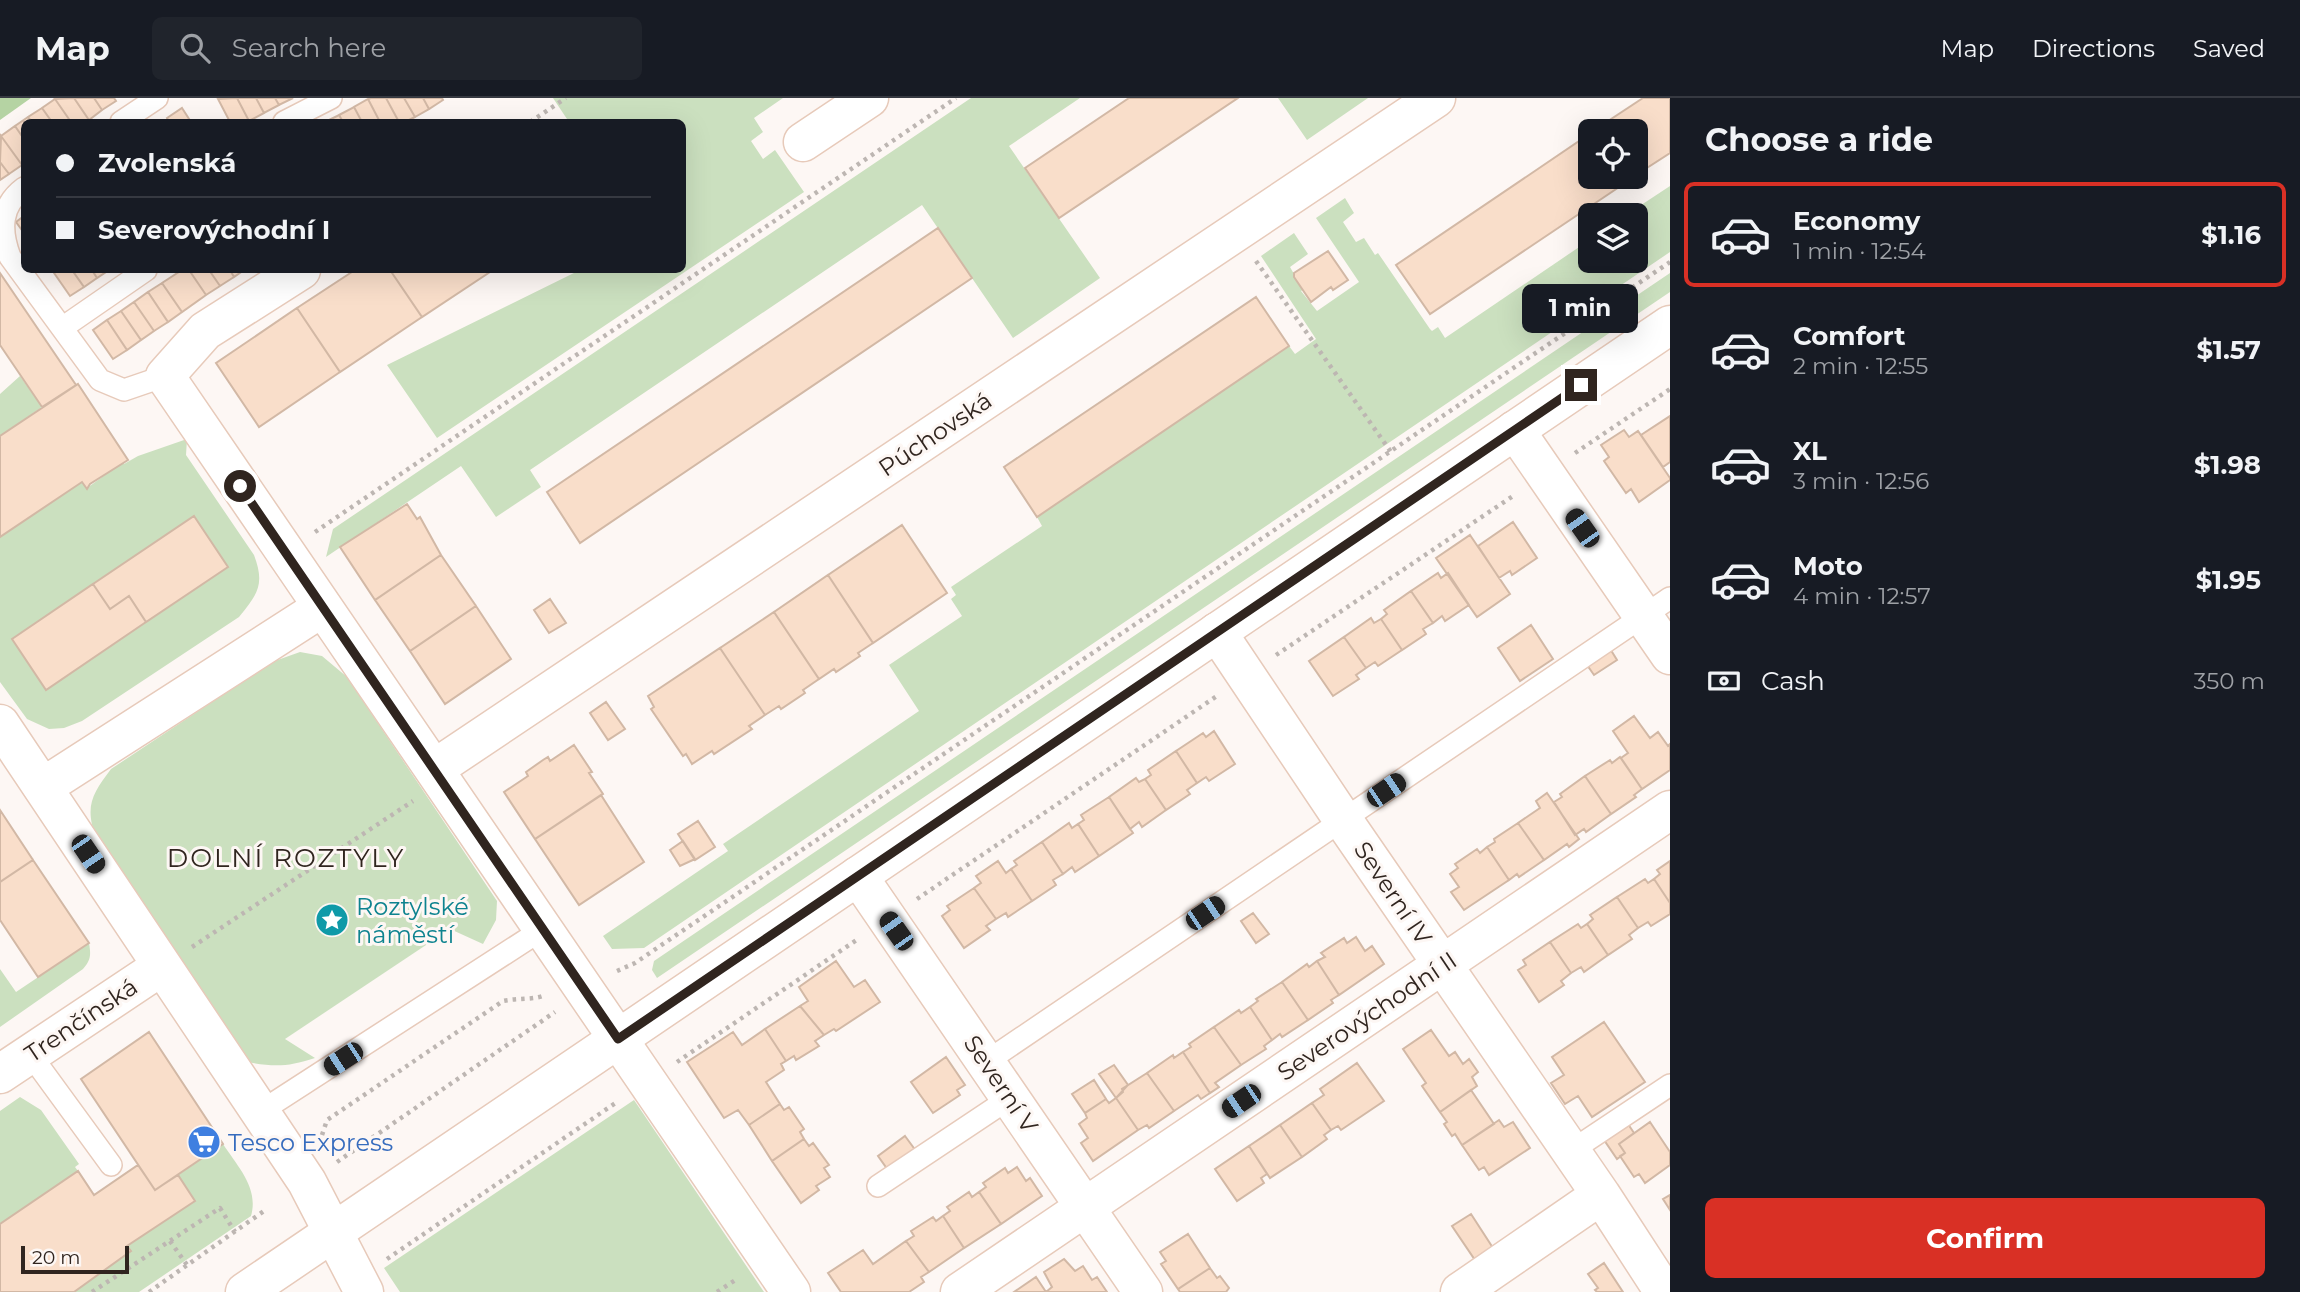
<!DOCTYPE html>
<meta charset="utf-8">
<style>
:root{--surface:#171b24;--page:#20242c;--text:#f1f3f6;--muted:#9ea1a6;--line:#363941;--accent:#d93025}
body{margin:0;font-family:Montserrat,sans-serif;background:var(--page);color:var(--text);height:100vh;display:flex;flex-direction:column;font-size:26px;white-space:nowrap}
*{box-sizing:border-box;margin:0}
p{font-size:23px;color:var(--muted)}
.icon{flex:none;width:38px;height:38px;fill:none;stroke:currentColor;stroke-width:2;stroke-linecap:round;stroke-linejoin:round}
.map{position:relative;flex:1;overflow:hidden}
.panel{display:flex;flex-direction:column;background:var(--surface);width:630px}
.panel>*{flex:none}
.hud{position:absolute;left:21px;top:21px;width:665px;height:154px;border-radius:10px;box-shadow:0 7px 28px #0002;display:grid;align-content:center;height:154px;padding:0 35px;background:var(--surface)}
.fabs{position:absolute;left:1578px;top:21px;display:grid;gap:14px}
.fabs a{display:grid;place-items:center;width:70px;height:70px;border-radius:10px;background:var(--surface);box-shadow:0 7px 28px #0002;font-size:35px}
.scale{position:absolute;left:21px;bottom:18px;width:108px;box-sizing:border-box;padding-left:7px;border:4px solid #30251f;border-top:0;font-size:19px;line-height:24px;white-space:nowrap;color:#30251f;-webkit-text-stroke:5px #fdf7f4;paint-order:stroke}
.end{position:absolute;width:32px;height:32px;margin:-16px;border:9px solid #30251f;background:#fff;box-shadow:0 0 0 4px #fff}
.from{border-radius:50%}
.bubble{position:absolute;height:49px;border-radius:10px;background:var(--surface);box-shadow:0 7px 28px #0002;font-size:23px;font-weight:700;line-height:49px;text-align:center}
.car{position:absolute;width:21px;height:42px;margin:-21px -10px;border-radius:9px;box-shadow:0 0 5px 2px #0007;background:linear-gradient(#222 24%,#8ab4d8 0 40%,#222 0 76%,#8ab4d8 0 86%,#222 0)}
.hud b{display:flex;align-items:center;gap:24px;height:66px;font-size:26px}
.hud b+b{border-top:2px solid var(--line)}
.hud i{width:18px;height:18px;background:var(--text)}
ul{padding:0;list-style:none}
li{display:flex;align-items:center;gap:21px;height:105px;margin:0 14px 10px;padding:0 21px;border:4px solid transparent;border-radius:10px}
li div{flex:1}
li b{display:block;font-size:26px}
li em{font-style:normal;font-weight:700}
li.current{border-color:var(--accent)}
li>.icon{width:63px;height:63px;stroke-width:1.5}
h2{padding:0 35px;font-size:32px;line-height:84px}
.pay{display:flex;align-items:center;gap:18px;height:77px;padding:0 35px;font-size:26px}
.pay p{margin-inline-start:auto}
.action{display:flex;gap:14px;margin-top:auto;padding:14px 35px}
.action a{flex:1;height:80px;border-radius:10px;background:var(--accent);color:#fff;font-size:28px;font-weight:700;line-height:80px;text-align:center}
header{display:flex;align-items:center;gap:42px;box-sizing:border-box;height:98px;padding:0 35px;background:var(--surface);border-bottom:2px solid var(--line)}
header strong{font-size:33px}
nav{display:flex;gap:38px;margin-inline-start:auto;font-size:24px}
.search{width:490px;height:63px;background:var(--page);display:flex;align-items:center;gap:18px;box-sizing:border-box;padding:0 24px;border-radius:10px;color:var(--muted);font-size:26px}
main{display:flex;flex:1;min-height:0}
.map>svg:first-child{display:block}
.green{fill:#cbe0bf;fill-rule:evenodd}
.forest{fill:#b5d3a3}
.building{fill:#f9deca;stroke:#d2b8a5;stroke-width:2}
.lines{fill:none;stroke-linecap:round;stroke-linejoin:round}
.service-casing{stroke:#e7caba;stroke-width:24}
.minor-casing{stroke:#e7caba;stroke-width:41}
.tertiary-casing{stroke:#e7caba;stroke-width:41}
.path{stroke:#bdb6b2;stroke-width:4.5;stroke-dasharray:3.5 5;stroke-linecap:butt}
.service{stroke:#fff;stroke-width:21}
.minor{stroke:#fff;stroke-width:38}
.tertiary{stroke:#fff;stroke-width:38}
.route{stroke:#30251f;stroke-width:9}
.labels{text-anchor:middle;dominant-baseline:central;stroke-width:6;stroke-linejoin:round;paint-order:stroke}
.street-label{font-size:24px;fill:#30251f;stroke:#fdf7f4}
.culture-label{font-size:24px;fill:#0d838f;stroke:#fdf7f4;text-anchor:start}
.shop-label{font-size:24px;fill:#366cbe;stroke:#fdf7f4;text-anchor:start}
.neighbourhood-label{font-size:26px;letter-spacing:2px;fill:#30251f;stroke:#fdf7f4}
</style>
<header>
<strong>Map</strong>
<div class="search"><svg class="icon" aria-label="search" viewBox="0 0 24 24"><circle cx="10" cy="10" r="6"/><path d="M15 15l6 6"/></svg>Search here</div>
<nav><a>Map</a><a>Directions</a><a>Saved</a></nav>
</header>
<main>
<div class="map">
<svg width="1670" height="1194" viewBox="0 0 1670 1194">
<rect width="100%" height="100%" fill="#fdf7f4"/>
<!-- green -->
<path class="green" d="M553,0H783L754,20L763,34L751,43L763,61L775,52L804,94L437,340L387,267L580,172H682V24H569Z
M971,0H1080L1009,48L1100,180L1013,240L922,107L530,372L541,389L496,419L461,368L326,459L333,431Z
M1278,0H1368L1307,42Z
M1670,88V154L644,850L612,851L603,838L728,753L723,746L919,613L889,567L962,518L951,501L956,497L951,489L1042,428L1037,419L1289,248L1295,256L1316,241L1261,158L1294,135L1308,156L1290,169L1303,192L1301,193L1317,213L1359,184L1316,120L1345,100L1354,115L1343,124L1356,144L1364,140L1375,157L1378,155L1430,231L1432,233L1438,229L1445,240L1591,141V163H1636V117H1626Z
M1670,175V194L657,880L652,872L654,863Z
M20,278L42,309L0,338V296Z
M187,341L186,357L254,457C265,486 258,496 239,519L82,623L64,630L49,631L27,621L0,584V439L82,384L87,390L123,364L124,366L138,358ZM193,419L228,469L46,592L12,541Z
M300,554L322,558L347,579L497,803L496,822L483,846L450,831L285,941L315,960C288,969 274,969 247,964L96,739C84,708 93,695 111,671L272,564Z
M89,845C91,857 91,862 83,871L0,929V871L16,894Z
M20,999L41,1012L79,1066L75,1069L78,1073L0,1126V1013Z
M634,1002L764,1194H400L384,1170Z
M223,1046C238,1069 259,1090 251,1118L139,1194H74L131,1153L127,1148L194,1103L178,1077Z"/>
<!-- forest -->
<path class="forest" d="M0,0H31L0,22Z"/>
<!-- building -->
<path class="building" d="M74,0L89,22L85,24H71L55,1Z
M74,0H94L102,12L89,22Z
M94,0H114L116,3L102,12Z
M237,0L249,23L246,24H230L218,1Z
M237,0H256L264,15L249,23Z
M256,0H275L279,7L264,15Z
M275,0H293L279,7Z
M371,0H386L399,24H380L368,1Z
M386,0H404L415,19L405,24H399Z
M404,0H423L429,11L415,19Z
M423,0H442L443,2L429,11Z
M1129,0H1238L1059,120L1025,70Z
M1643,0H1670V55L1636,77V33H1593Z
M55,1L71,24H52L42,10Z
M368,1L380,24H362L354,9Z
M354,9L362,24H343L339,17Z
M42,10L52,24H32L28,19Z
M182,10L191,24H169L167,20Z
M339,17L343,24H325Z
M28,19L32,24H24V41L15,28Z
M15,28L24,41V66L22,67L1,38Z
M1591,35V79H1634L1430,216L1396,167Z
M1,38L22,67L9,76L0,64Z
M0,64L9,76L0,82Z
M24,118V135L16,124Z
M938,130L972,180L580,445L547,394Z
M1328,153L1348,182L1333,192L1331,189L1311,204L1294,179V175Z
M52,172H72L84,189L70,198Z
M72,172H92L97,180L84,189Z
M92,172H109L97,180Z
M182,172H189L206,197L182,214L162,185Z
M189,172H209L220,188L206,197Z
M209,172H230L234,179L220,188Z
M230,172H244L234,179Z
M355,172H390L422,219L340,274L297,210Z
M390,172H493L422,219Z
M0,175L76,287L42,309L0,247Z
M162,185L182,214L168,224L148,194Z
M148,194L168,224L154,233L134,204Z
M1256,199L1289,248L1037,419L1004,369Z
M134,204L154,233L141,242L121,213Z
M297,210L340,274L259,329L216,265Z
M121,213L141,242L127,252L107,222Z
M107,222L127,252L113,261L93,232Z
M78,286L128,362L90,386L87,391L82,384L0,439V338Z
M1670,318V364L1663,369L1641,337Z
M1624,332L1629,339L1638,333L1670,380V382L1639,404L1631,391L1626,395L1604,363L1609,359L1601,347Z
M407,406L417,421L420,419L441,457L375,502L340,449Z
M194,418L228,469L146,524L129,498L110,511L93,486Z
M1513,424L1537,460L1512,477L1510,473L1499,480L1478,448Z
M902,427L947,495L873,545L828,477Z
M1470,437L1510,496L1477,519L1436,460Z
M441,457L476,508L410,553L375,502Z
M1438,475L1441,480L1448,475L1469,507L1445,523L1442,518L1433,525L1411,493Z
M828,477L873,545L858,555L860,558L836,574L834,571L819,581L774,514Z
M93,486L110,511L129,498L146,524L46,592L12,541Z
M1411,493L1433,525L1423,531L1426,536L1402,552L1381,521L1387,516L1384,512Z
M550,501L566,525L549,535L534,512Z
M476,508L511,561L445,606L410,553Z
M774,514L819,581L803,592L805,595L781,611L779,608L765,617L720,550Z
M1371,520L1374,525L1381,521L1402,552L1378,568L1375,564L1366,570L1344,539Z
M1531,527L1553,561L1520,583L1498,550Z
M1344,539L1366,570L1356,577L1359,581L1333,598L1309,563Z
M1609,549L1617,562L1594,577L1585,564Z
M720,550L765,617L749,628L752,631L714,656L712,653L692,666L686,656L683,658L651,611L654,609L648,598Z
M606,604L625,631L608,642L590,615Z
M1634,618L1650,640L1658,634L1668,648L1670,646V672L1642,691L1621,660L1628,655L1613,633Z
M1214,633L1235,666L1209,683L1206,679L1197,685L1176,653L1203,635L1206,639Z
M574,647L592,674L589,675L603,696L535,741L504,694L528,678L526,674L543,662L548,659L550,663Z
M1176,653L1197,685L1187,692L1190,696L1166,712L1145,681L1151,677L1148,672Z
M1620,659L1642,691L1634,697L1636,699L1611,716L1585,678L1610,662L1612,665Z
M1585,678L1611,716L1586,734L1584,731L1575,737L1554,704L1562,699L1560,696Z
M1136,680L1139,684L1145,681L1166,712L1142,729L1139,724L1130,731L1109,699Z
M1547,695L1579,741L1569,749L1567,746L1544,762L1518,725L1540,710L1536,703Z
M601,697L644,764L579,807L535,741Z
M1109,699L1133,735L1099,758L1078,726L1084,722L1081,717Z
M0,712L33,762L0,784Z
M698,723L715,749L695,762L678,736Z
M1069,725L1072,730L1078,726L1099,758L1075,774L1072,769L1063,776L1042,744Z
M1518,725L1544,762L1519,779L1517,776L1509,782L1487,749L1495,744L1494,741Z
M683,743L695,761L680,768L670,752Z
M1042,744L1063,776L1053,782L1056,787L1032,803L1011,771L1017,767L1014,763Z
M1487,749L1509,782L1464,812L1451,794L1459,789L1450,776L1458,770L1455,766L1477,751L1480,755Z
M33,762L89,845L38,879L0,822V784Z
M998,763L1006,775L1011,771L1032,803L1008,819L1006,815L996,821L974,790L981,785L976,778Z
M1670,763V805L1654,781L1660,776L1657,772Z
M1645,781L1648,785L1654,781L1670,805V816L1651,828L1648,824L1638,830L1617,799Z
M974,790L996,821L986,828L990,832L964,850L942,818L950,812L947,808Z
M1617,799L1638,830L1629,837L1632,841L1608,857L1587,826L1593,821L1590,817Z
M1253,815L1269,836L1256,845L1241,823Z
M1578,826L1581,830L1587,826L1608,857L1584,874L1581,869L1571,875L1550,844Z
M1356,839L1365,853L1372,848L1384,866L1339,897L1317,863L1325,859L1321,855L1344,840L1347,845Z
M1550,844L1571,875L1561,883L1564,887L1539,904L1518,872L1526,867L1523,862Z
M836,863L854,889L865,882L880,904L836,933L834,931L824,937L800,908L808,903L799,889Z
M1317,863L1339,897L1331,902L1333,905L1308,922L1282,884L1307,866L1309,869Z
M1282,884L1308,922L1282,939L1280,936L1272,942L1250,909L1258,903L1256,901Z
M800,908L824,937L815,943L819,948L796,962L794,958L786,963L765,931Z
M1250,909L1272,942L1264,948L1266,951L1241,967L1214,929L1239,912L1241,915Z
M1604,924L1645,984L1592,1019L1578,998L1565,1006L1551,985L1564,977L1552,959Z
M1214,929L1241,967L1215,985L1219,989L1210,995L1183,954L1191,949L1189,946Z
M765,931L786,963L781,966L784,972L766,984L780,1006L749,1027L738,1012L724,1020L687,964L733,934L742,947Z
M1431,932L1449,958L1455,954L1463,966L1469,961L1478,974L1472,979L1477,988L1440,1014L1422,988L1426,985L1403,951Z
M149,934L223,1046L155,1092L81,981Z
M1183,954L1210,995L1201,1001L1198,997L1174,1013L1147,975L1173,957L1174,960Z
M946,959L965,987L957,992L960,997L933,1015L911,984Z
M1357,965L1384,1003L1341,1032L1338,1028L1331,1032L1312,1005L1324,997L1320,991Z
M1114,967L1128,987L1116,1000L1099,976Z
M1147,975L1174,1013L1149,1030L1147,1027L1138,1032L1116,1000L1123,994L1122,991Z
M1094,982L1106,1001L1085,1015L1072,996Z
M1471,992L1494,1026L1462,1047L1455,1036L1452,1038L1444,1026L1447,1024L1440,1014Z
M1116,1000L1138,1032L1093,1063L1081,1045L1088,1040L1079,1026L1087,1020L1085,1015L1106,1001L1109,1005Z
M1312,1005L1331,1032L1324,1037L1327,1041L1302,1059L1280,1027Z
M780,1006L784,1012L789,1009L804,1031L800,1034L804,1041L772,1063L749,1027Z
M1499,1022L1504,1029L1513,1024L1530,1050L1489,1077L1484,1069L1479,1072L1462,1047Z
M1626,1023L1634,1035L1619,1046L1625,1055L1617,1061L1602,1039Z
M1650,1024L1670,1054V1067L1645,1085L1639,1076L1634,1079L1620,1058L1625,1055L1619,1046Z
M1280,1027L1302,1059L1270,1080L1249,1048Z
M905,1038L916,1053L888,1072L878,1058Z
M804,1041L809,1048L813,1045L829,1067L824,1070L830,1079L816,1088L819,1092L801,1105L772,1063Z
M1249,1048L1267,1076L1261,1080L1264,1085L1237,1103L1215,1071Z
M138,1067L155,1092L178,1077L195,1103L127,1148L131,1153L74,1194H0V1126L78,1073L94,1097Z
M1017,1069L1026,1083L1030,1080L1042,1098L1001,1126L979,1094L986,1089L983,1085L1005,1070L1008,1075Z
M969,1094L972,1099L979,1094L1001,1126L964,1150L943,1118L950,1113L947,1109Z
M1670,1097V1112L1663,1101Z
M1471,1116L1493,1150L1475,1162L1452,1128Z
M943,1118L964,1150L929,1174L906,1143L914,1138L911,1133L933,1119L936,1123Z
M1188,1136L1210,1170L1178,1191L1161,1166L1166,1163L1160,1154Z
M906,1143L929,1174L921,1179L924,1184L909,1194H841L828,1175L863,1152L873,1166Z
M1064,1161L1075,1173L1083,1168L1092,1182L1097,1179L1107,1194H1046L1052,1189L1044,1174Z
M1604,1165L1623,1194H1597L1595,1192L1598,1190L1588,1176Z
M1210,1170L1217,1180L1220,1178L1229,1190L1226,1194H1180L1178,1191Z
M1036,1179L1046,1194H1014Z"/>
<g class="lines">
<defs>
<path id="service" d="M121,24L157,0
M284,24L331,0
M24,90C0,108 0,132 10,159L100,282L124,292L165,278
M62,230L146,172
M30,956L111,1067
M986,964L1670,500
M260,1014L543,831
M1571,1053L1670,987
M878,1088L1010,1000"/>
<path id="minor" d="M803,44L869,0
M301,172L205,233L165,278L791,1194
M1515,332L1670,557
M1217,534L1343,722L1601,1097L1664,1194
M0,626L307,1084L364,1194
M434,671L1436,0
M43,689L323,509
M858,778L1143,1194
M0,976L162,868
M960,1194L1670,712
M1460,1194L1601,1097"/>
<path id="tertiary" d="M245,1194L1670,227"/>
</defs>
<!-- service casing -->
<use href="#service" class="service-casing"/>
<!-- minor casing -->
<use href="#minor" class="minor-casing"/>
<!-- tertiary casing -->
<use href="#tertiary" class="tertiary-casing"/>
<!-- path -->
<path class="path" d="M530,24L566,0
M1256,163L1391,354
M1575,355L1670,291
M315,434L956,0
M1276,557L1516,396
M917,801L1217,598
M192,849L413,703
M617,873L635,865L1670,164
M677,964L858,841
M322,1037L327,1022L503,903C517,900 534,902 545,897
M337,1064L555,914
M170,1143L187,1167
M387,1161L617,1004
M92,1194L220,1110L235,1134
M149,1194L264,1113
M717,1194L737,1181"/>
<!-- service -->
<use href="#service" class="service"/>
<!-- minor -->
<use href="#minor" class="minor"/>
<!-- tertiary -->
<use href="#tertiary" class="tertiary"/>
</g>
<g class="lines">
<!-- route -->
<path class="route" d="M240,388L618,941L1581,287"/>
</g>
<!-- icons -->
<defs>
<symbol id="sight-disc" viewBox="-11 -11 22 22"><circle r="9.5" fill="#0f9aa8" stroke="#fdf7f4"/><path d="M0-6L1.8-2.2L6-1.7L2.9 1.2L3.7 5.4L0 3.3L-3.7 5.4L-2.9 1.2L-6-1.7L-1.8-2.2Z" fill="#fff"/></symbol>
<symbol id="supermarket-disc" viewBox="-11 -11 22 22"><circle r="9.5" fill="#3f7fe0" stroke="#fdf7f4"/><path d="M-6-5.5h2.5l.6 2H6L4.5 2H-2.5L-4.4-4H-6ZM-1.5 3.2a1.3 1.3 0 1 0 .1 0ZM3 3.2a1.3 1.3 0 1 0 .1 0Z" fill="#fff"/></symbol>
</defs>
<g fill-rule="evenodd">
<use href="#sight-disc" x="313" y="803" width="38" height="38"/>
<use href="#supermarket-disc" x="185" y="1025" width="38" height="38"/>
</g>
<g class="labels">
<!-- street labels -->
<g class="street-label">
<text transform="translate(935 336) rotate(-34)">Púchovská</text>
<text transform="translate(1393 795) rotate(56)">Severní IV</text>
<text transform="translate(1367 918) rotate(-34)">Severovýchodní II</text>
<text transform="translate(81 922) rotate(-34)">Trenčínská</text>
<text transform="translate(1001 986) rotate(56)">Severní V</text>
</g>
<!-- culture labels -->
<g class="culture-label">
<text x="356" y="808">Roztylské<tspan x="356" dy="28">náměstí</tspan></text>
</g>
<!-- shop labels -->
<g class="shop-label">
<text x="228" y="1044">Tesco Express</text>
</g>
<!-- neighbourhood labels -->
<g class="neighbourhood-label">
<text x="286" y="760">DOLNÍ ROZTYLY</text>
</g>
</g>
</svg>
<div class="fabs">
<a><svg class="icon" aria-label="locate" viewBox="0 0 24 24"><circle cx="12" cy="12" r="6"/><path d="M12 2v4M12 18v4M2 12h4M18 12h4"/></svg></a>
<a><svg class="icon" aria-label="layers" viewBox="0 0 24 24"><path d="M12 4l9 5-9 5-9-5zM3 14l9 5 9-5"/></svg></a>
</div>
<div class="scale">20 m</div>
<i class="end from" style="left:240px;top:388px"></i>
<i class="end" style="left:1581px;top:287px"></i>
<div class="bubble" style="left:1522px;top:186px;width:116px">1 min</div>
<i class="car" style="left:1582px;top:430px;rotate:325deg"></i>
<i class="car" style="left:1386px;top:692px;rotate:56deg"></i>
<i class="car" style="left:88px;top:756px;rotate:146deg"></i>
<i class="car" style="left:1205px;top:815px;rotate:56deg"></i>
<i class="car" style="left:896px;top:833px;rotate:325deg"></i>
<i class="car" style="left:343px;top:961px;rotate:237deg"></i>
<i class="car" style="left:1241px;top:1003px;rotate:236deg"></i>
<div class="hud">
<b><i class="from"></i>Zvolenská</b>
<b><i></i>Severovýchodní I</b>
</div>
</div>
<section class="panel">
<h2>Choose a ride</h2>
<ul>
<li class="current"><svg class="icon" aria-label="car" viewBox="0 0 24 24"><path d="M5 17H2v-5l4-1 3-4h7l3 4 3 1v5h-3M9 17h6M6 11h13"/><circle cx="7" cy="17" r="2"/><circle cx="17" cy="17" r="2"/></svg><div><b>Economy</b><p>1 min · 12:54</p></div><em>$1.16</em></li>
<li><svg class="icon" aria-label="car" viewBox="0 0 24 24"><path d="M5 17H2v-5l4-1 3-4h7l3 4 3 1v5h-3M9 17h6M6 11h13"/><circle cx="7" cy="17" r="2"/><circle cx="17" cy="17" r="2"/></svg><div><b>Comfort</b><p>2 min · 12:55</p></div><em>$1.57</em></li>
<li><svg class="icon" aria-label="car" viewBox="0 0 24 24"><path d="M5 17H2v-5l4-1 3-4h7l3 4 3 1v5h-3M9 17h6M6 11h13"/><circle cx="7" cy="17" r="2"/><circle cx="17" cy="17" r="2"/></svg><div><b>XL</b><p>3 min · 12:56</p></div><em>$1.98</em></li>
<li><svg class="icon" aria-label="car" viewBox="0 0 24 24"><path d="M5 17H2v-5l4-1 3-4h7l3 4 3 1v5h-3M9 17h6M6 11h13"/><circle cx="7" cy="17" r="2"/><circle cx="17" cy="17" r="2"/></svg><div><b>Moto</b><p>4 min · 12:57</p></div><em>$1.95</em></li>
</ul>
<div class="pay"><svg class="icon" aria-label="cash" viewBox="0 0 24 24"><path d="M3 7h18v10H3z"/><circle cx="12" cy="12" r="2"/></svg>Cash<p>350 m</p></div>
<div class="action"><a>Confirm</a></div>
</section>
</main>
